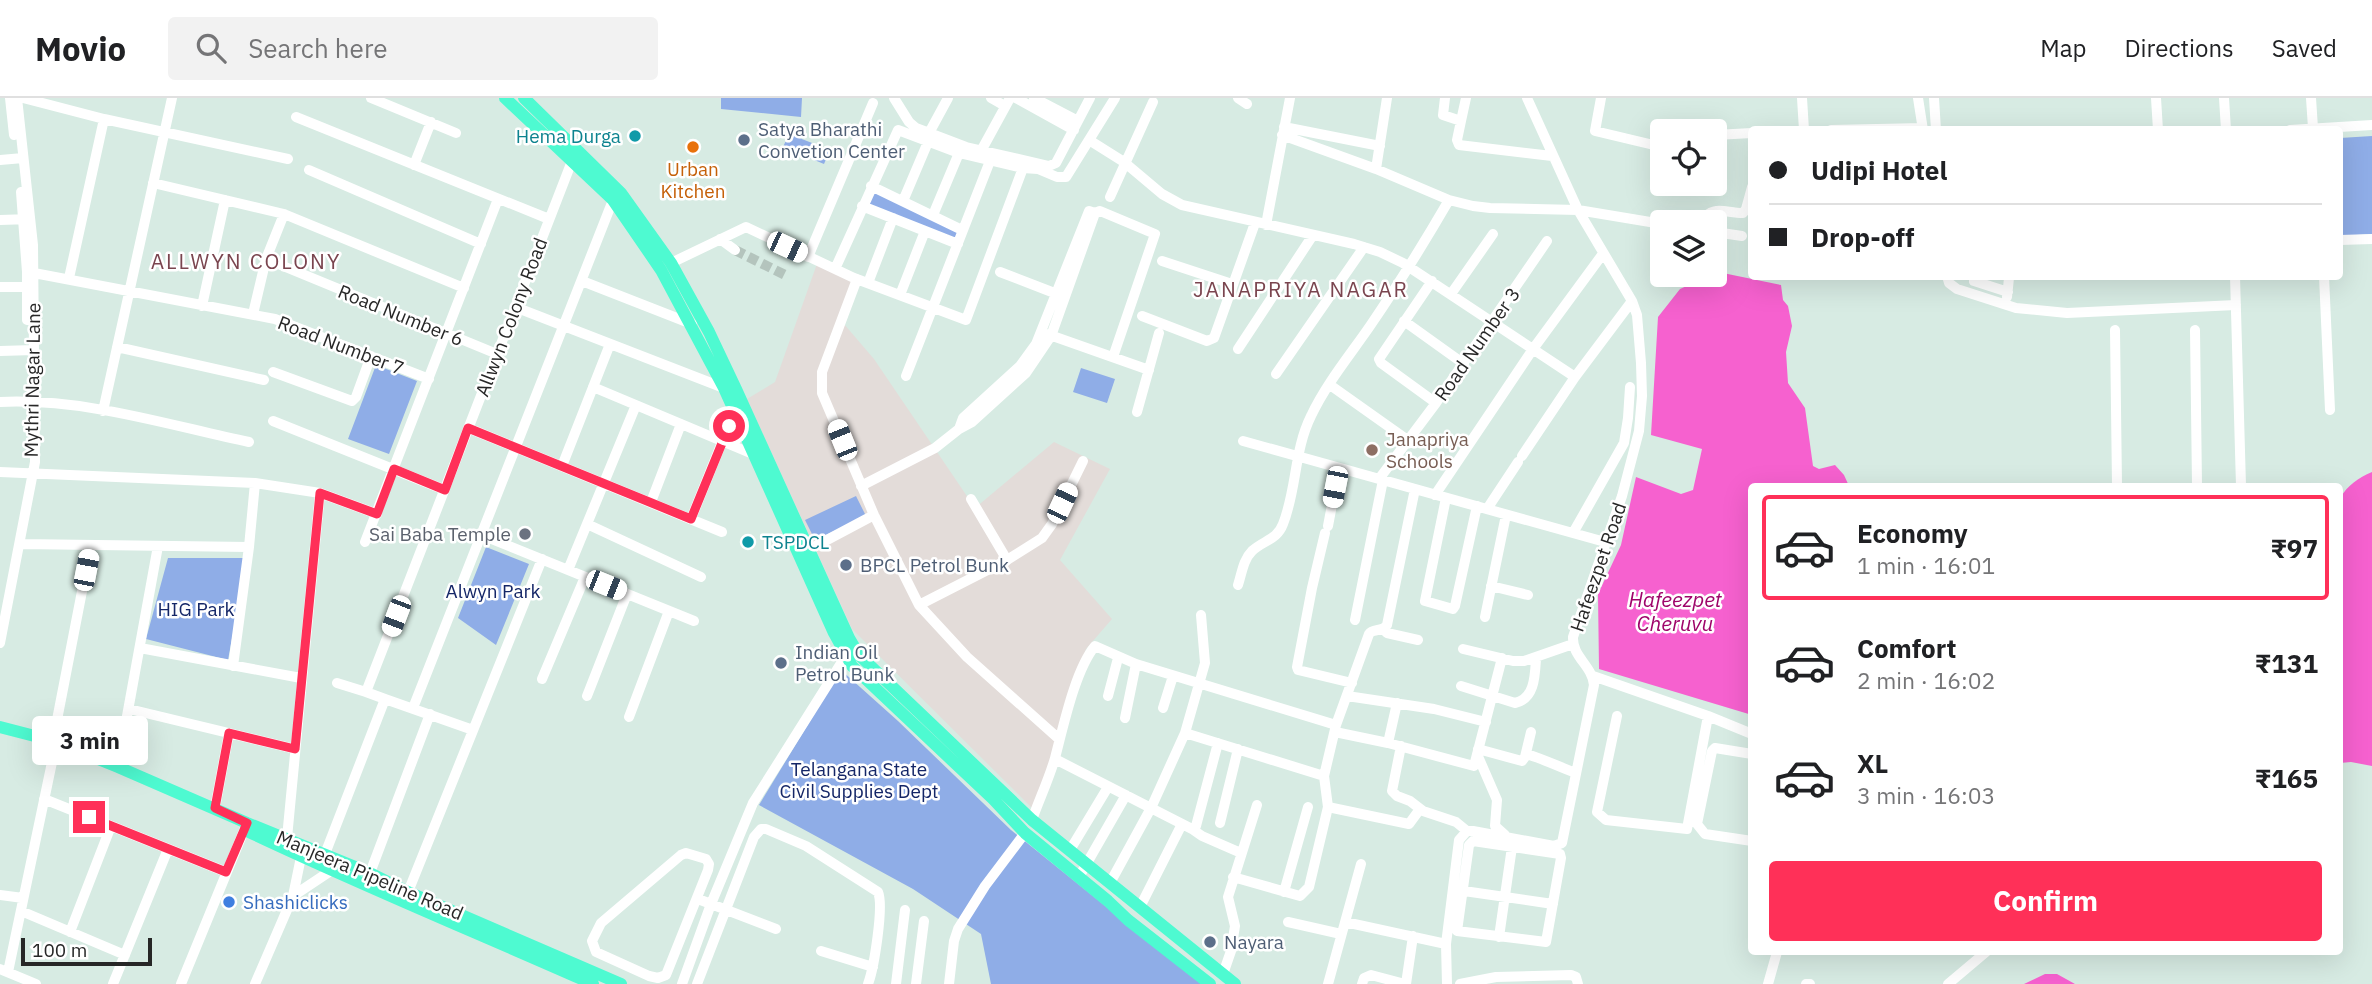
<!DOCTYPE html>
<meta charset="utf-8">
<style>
:root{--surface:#fff;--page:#f2f2f2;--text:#202124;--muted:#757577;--line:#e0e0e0;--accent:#ff3058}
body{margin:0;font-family:"IBM Plex Sans",sans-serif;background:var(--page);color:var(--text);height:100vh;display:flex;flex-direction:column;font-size:26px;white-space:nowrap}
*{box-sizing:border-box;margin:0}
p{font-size:23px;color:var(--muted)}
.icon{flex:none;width:38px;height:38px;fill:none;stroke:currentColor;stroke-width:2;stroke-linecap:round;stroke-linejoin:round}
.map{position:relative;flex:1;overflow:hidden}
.panel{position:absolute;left:1748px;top:385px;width:595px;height:472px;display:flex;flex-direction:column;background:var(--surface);border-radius:7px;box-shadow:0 7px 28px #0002}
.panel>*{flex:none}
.banner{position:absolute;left:1748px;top:28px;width:595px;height:154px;border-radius:7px;box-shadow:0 7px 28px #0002;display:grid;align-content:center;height:154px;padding:0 21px;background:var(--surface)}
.buttons{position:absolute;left:1650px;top:21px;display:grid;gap:14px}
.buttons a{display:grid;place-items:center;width:77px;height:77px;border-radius:7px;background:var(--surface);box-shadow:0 7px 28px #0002;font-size:35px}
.scale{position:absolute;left:21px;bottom:18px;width:131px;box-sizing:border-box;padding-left:7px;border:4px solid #272727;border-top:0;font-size:19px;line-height:24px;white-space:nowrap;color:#272727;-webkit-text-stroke:5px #fff;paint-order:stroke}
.end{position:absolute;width:32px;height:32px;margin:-16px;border:9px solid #ff3058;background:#fff;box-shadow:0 0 0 4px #fff}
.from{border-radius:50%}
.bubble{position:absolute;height:49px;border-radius:7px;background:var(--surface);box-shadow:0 7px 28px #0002;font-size:23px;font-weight:700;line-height:49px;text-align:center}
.car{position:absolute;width:21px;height:42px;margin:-21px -10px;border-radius:9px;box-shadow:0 0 5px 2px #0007;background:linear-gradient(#fff 24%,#345 0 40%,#fff 0 76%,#345 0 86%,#fff 0)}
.banner b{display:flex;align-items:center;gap:24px;height:66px;font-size:26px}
.banner b+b{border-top:2px solid var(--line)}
.banner i{width:18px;height:18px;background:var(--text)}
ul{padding:12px 0 0;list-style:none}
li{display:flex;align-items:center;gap:21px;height:105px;margin:0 14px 10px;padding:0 7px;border:4px solid transparent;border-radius:7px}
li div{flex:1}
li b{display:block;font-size:26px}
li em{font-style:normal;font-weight:700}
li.on{border-color:var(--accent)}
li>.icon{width:63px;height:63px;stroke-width:1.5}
.cta{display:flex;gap:14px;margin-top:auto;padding:14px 21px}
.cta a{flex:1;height:80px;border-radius:7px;background:var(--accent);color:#fff;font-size:28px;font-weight:700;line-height:80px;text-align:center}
header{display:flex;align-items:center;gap:42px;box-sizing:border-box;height:98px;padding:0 35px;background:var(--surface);border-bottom:2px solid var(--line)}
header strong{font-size:33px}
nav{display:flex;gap:38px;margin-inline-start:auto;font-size:24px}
.search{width:490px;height:63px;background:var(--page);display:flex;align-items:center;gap:18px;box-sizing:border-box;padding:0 24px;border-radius:7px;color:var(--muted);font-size:26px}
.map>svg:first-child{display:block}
.industrial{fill:#e3dcd9}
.green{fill:#8fade7}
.water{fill:#f661cf}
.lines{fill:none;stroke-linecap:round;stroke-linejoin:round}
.minor-tunnel{stroke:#b4c4bd;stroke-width:10;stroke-dasharray:10 5;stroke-linecap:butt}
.minor{stroke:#fff;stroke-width:10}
.major{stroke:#4efad1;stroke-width:12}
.route{stroke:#ff3058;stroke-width:9}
.culture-dot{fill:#0f9aa8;stroke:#fff;stroke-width:2.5}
.service-dot{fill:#5c6f8a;stroke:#fff;stroke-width:2.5}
.food-dot{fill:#e8710a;stroke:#fff;stroke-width:2.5}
.education-dot{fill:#8d6e63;stroke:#fff;stroke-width:2.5}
.worship-dot{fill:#6b7280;stroke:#fff;stroke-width:2.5}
.shop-dot{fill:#3f7fe0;stroke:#fff;stroke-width:2.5}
.labels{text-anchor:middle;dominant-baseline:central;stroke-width:5;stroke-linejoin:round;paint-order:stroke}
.service-label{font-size:19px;fill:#4e5e75;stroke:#fff;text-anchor:start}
.culture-label{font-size:19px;fill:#0d838f;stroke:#fff;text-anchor:end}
.food-label{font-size:19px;fill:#c56008;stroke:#fff}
.street-label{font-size:19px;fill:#272727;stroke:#fff}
.education-label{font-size:19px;fill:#785e54;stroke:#fff;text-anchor:start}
.worship-label{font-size:19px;fill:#5b616d;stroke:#fff;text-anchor:end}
.park-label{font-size:19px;fill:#142667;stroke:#fff}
.shop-label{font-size:19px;fill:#366cbe;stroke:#fff;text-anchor:start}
.neighbourhood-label{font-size:21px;letter-spacing:2px;fill:#7a454f;stroke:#fff}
.water-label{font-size:21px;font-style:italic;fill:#9e046a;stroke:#fff}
</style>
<header>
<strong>Movio</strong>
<div class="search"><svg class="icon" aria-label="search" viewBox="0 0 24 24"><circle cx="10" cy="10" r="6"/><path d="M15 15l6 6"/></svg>Search here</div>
<nav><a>Map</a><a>Directions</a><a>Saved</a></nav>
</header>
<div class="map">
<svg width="2372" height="886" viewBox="0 0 2372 886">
<rect width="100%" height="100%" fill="#d7ebe3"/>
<!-- industrial -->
<path class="industrial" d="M818,163L854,180L838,219L874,261L975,410L1054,344L1110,371L1060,462L1112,521L1086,551L1035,713L852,531L747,301L775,284Z"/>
<!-- green -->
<path class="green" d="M721,0H802L801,19L721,11Z
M789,36L830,52L824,66L783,49Z
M2372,38V136L2340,138V40Z
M871,88L962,132L958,146L862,108Z
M376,267L417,283L389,356L348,341Z
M1081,270L1115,281L1107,305L1073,294Z
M856,398L866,418L815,442L805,422Z
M486,449L529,466L496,547L458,520Z
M168,460H247L228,562L146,541Z
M841,572L898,623L1011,732L1202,886H991L981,836L913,791L759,707Z"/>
<!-- water -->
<path class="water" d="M1718,174L1781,187L1783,202L1788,208L1792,228L1786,254L1788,285L1805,310L1813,368L1819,371L1835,367L1844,377L1849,388H1752V617L1599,571L1598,496L1621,447L1636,379L1681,396L1693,392L1702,351L1651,337L1658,219L1680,191Z
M2372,374V668L2351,664L2340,665V400C2348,387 2358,380 2372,374Z
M2045,876H2057L2075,886H2024Z"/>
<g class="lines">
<!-- minor-tunnel -->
<path class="minor-tunnel" d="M735,152L787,178"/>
<!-- minor -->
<path class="minor" d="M10,0L14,37
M23,0L104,21L288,61
M371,0L456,35
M894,0L909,24L916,30L966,49L1049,68L1056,65L1090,0
M991,0L1005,8
M1016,0L1074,32
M1034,0L1078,23
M1238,0L1247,6
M1445,0L1443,17L1461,23L1457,42L1459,47L1552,58
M1601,0L1595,33L1662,49
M1802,0L1804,32
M1918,0L1923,32
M1934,0L1936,32
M2156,0L2158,32
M2224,0L2226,32
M2311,0L2313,30
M296,19L549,121
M1461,23L1466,0
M1284,29L1380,48
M1831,32L1923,30
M2290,32L2372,27
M929,35L948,0
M1282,37L1376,71L1449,102L1473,108L1490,110L1578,112L1662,126
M1715,37L1752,35
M1089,42L1124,64L1162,96L1182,107L1354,146L1380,154L1403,165L1575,279
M981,53L1010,0
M0,62L23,60
M414,67L431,24
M1376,71L1387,0
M309,72L481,146
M153,85L284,116L464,190
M871,88L962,132
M21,94L27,174V222
M1110,99L1153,4
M903,103L928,44
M862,108L958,146
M933,117L959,55
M0,122L30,121
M1700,124C1714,106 1724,115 1743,115L1746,111L1752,89
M1266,127L1290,0
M1715,134L1742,138
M720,141L735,152
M2340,142L2372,141
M808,159L873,5
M266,161L497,256
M1162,163L1232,186
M671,165L746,129L854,180L966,222L1023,70
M835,171L898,32L959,55L1023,70L1038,71L1057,79H1066L1115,0
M1000,174L1057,196
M34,175L275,221L429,281
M1947,178L1949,185L1957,191L2016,210L2067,215L2236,207
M1975,178L1974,183L2008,194
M2235,178L2241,388
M2324,178L2330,312
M69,180L104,21
M857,181L822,274V295L874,417L919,507L967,559L1059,641
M582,183L692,226
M1432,183L1379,261L1381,265L1436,305
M868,185L893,120
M0,189H31
M1451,196L1493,136
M900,197L925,133
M2007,199L2009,180
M202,208L225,102
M515,209L724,290
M253,216L266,161L284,116
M1142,218L1207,243L1214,240L1255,125
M1404,223L1464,266
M2115,232L2117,388
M2195,232L2197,388
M1047,236L1149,272
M117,249L264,282
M1238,251L1313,137
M0,253L34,252
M273,274L352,303L356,299L371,258
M1276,276L1364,149
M906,278L990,63
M1330,287L1409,343
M593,289L755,357
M0,304C84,300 168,327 249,344
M103,313L172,0
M1137,314L1159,235
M273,323L445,392
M468,330L722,434
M959,331L963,320L1020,268L1036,246L1089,113L1095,115L1100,113L1155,136L1113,259
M1243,343L1605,444
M1522,358L1575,279L1632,203
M562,368L610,246
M0,374L255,385L320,395L377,416
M1379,381L1436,305L1547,143
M861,388L935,350L959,331L972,324L1026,275L1051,238L1095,115
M1435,397L1533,251L1602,157
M1446,400L1425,503L1453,511L1455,508L1477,408
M971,401L1007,462
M651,404L681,326
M1487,411L1518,364
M691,421L735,312
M587,426L701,479
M1328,428L1339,370
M1325,435L1312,490L1297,569L1298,572L1352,585
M1573,435L1624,345L1628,320L1630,289
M482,437L694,523
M365,444L498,101
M20,446L249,449
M810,451L874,417
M568,472L636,307
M1238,487C1242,475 1243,462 1252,453C1264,442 1277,442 1283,426C1297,391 1294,352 1311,318C1326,286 1350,257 1370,228C1398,187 1424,145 1449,102
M1491,488L1528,497
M919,507L1007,462L1042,440L1052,426L1083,363
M1485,519L1506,417
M1355,522L1383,382
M1383,531L1387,535L1418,542
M0,545L35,364L33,147L17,0
M140,550L301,580
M1463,551L1513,563H1524L1573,546
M233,568L249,449L255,385
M1593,578L1708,618L1752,636
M542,581L585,479
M337,585L366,594
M1461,588L1515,605C1535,601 1535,577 1536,560
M587,598L627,496
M1108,598L1118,560
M1347,598L1434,611L1486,624
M385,601L473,632
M413,610L613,102
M1163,610L1173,578
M129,611L295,651
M1617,618L1597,714L1606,722L1687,731L1708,618
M629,619L669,513
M1125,620L1136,566
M56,627L91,447
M1335,634L1388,645L1474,668L1502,560
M1185,635L1324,678
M1388,645L1397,605
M1401,648L1392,693L1397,698L1410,703L1423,713L1456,724L1467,733
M121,651L158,448
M1478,651L1522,663L1525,659L1531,634
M1477,656L1497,702L1495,728L1505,737
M1526,656C1544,661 1559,669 1576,675
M1752,656L1715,650L1712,653L1697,726L1705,736L1752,743
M1055,661L1192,731L1196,728L1218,645
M44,701L226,774
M1328,709L1409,726L1420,711
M215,710L229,635
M1032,722C1039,702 1049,681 1055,660C1063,630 1075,572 1095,548L1136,566L1336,627
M1220,725L1238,651
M1192,731L1202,738L1241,755
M287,740L320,395
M1473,743L1560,756L1561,760L1546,844L1457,833L1469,747Z
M1070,752L1108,689
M686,755L706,761L709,766L708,772L666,877L658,880L649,878L596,854L592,843L601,825L681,757Z
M325,756L385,601L366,594L572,63
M370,775L430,616
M1079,779L1126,697
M1233,779L1300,798L1309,789L1328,709L1324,678L1336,627L1369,536C1373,530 1383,534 1387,527L1415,391
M1110,785L1151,710L1185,635L1205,565L1201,517
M1457,792L1553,806
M408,794L542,461
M1284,794L1308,709
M0,797L23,800
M293,798L332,772
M698,801L776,831
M1140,809L1182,726
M21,813L125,857
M1288,824L1341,836
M1345,824L1446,846
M70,834L111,728
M1499,839L1512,749
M821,853L873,869
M0,871L36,886
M8,874L55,650
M1223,876L1231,853L1235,828L1228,799L1257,707
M113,886L168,751
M181,886L247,725
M255,886L293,798L301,759
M682,886L711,806L753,705L845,559
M697,886L754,739L761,731H766L806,748L878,794C884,808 874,870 868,886
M896,886L905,812
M916,886L924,823
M949,886L954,843L958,831L985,788L1025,735
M1328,886L1361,766
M1362,886L1364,880L1371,877L1405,886
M1406,886L1413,838
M1447,886L1446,846L1459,742L1467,733H1473L1554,748L1562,745L1594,587C1592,567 1572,559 1573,539L1622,398L1639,333L1642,298L1641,265L1637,217L1632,203L1578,112L1527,0
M1460,886L1496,879L1571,877L1576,879L1578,886
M1768,886L1777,854
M1806,886H1810
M1948,886L1986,854"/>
<!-- major -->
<path class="major" d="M505,0L613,102L661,172L724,290L834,535L852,568L993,701L1025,735L1108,803L1128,822L1210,886
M524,0L621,95L671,165L709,234L736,291L849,540L859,557L1032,722L1235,886
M0,629L54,643L118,669L247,725L370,775L408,794L621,886
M247,733C361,787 478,835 593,886"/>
</g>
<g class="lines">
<!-- route -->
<path class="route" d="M89,719L226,774L247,725L215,710L229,635L295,651L320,395L377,416L394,371L445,392L468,330L691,421L729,328"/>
</g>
<!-- markers -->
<g class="culture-dot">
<circle cx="635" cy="38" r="7"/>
<circle cx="748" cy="444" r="7"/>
</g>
<g class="service-dot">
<circle cx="744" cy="42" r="7"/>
<circle cx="846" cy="467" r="7"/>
<circle cx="781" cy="565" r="7"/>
<circle cx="1210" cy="844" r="7"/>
</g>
<circle class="food-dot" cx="693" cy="49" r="7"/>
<circle class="education-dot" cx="1372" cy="352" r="7"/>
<circle class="worship-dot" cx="525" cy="436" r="7"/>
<circle class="shop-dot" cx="229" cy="804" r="7"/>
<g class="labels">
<!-- service labels -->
<g class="service-label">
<text x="758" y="31">Satya Bharathi<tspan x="758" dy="22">Convetion Center</tspan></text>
<text x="860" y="467">BPCL Petrol Bunk</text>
<text x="795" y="554">Indian Oil<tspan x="795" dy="22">Petrol Bunk</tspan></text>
<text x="1224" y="844">Nayara</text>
</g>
<!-- culture labels -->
<g class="culture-label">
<text x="621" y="38">Hema Durga</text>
<text x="762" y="444" text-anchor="start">TSPDCL</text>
</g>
<!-- food labels -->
<g class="food-label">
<text x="693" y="71">Urban<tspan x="693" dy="22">Kitchen</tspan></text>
</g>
<!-- street labels -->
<g class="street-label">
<text transform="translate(401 217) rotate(22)">Road Number 6</text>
<text transform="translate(511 219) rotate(-69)">Allwyn Colony Road</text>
<text transform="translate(1477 246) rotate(-55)">Road Number 3</text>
<text transform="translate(341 247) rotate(21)">Road Number 7</text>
<text transform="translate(32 282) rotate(-89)">Mythri Nagar Lane</text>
<text transform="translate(1598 469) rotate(-71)">Hafeezpet Road</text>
<text transform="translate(370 777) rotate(23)">Manjeera Pipeline Road</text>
</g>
<!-- education labels -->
<g class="education-label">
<text x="1386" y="341">Janapriya<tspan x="1386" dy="22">Schools</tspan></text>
</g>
<!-- worship labels -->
<g class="worship-label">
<text x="511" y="436">Sai Baba Temple</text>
</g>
<!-- park labels -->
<g class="park-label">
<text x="493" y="493">Alwyn Park</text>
<text x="196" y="511">HIG Park</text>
<text x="859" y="671">Telangana State<tspan x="859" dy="22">Civil Supplies Dept</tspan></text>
</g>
<!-- shop labels -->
<g class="shop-label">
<text x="243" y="804">Shashiclicks</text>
</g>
<!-- neighbourhood labels -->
<g class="neighbourhood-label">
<text x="246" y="163">ALLWYN COLONY</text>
<text x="1301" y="191">JANAPRIYA NAGAR</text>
</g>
<!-- water labels -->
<g class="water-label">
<text x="1675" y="501">Hafeezpet<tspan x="1675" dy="24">Cheruvu</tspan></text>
</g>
</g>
</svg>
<div class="buttons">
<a><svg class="icon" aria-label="locate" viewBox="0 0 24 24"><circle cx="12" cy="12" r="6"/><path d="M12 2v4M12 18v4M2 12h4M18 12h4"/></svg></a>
<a><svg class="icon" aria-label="layers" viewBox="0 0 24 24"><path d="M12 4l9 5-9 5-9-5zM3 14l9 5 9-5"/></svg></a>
</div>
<div class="scale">100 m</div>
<i class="end from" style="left:729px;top:328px"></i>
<i class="end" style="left:89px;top:719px"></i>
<div class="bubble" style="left:32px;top:618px;width:116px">3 min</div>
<i class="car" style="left:787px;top:149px;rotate:115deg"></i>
<i class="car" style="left:842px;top:342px;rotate:338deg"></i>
<i class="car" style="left:1335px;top:389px;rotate:191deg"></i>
<i class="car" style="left:1062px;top:405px;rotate:25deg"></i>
<i class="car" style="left:86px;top:472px;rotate:11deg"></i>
<i class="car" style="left:606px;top:487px;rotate:112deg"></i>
<i class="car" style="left:396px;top:518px;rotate:201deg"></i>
<div class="banner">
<b><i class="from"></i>Udipi Hotel</b>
<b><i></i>Drop-off</b>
</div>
<section class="panel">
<ul>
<li class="on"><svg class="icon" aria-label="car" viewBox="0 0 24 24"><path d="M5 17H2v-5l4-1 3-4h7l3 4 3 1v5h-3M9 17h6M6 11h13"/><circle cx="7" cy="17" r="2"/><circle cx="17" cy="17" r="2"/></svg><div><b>Economy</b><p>1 min · 16:01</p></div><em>₹97</em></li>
<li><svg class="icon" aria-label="car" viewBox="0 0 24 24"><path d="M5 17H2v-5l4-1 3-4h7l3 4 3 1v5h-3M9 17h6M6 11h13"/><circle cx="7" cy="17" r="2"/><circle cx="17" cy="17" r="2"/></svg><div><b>Comfort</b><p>2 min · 16:02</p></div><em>₹131</em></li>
<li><svg class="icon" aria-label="car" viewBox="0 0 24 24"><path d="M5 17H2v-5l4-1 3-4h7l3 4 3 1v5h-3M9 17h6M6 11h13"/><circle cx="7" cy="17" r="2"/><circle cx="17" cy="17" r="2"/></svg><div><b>XL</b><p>3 min · 16:03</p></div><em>₹165</em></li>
</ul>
<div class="cta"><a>Confirm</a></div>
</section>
</div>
